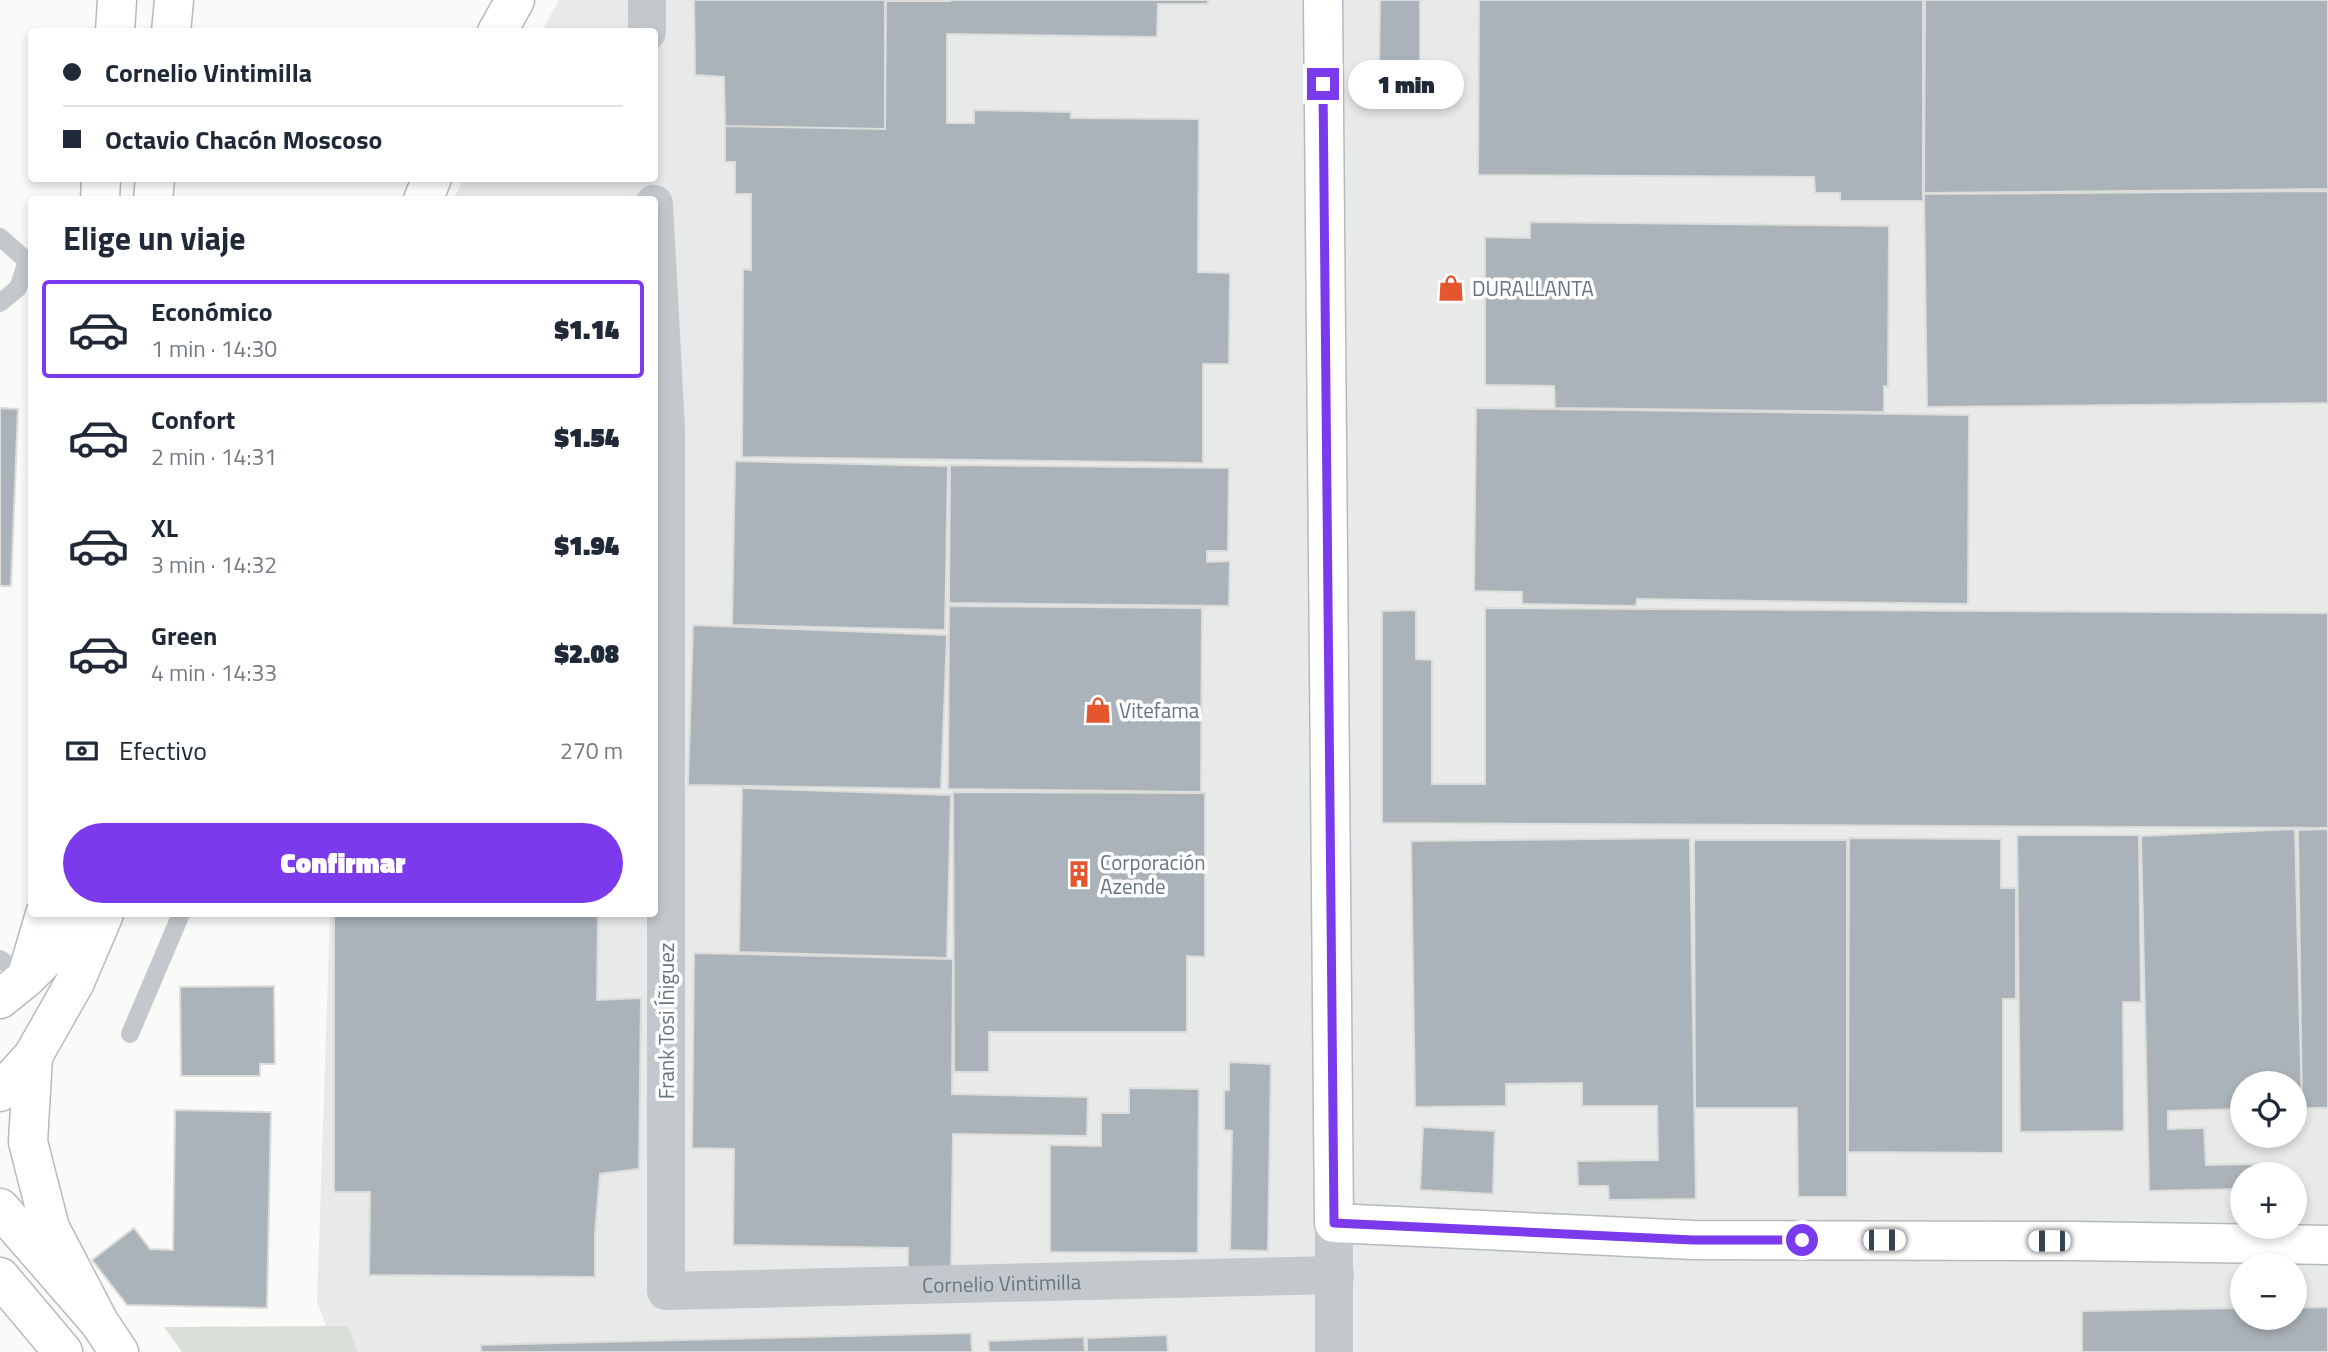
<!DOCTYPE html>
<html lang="es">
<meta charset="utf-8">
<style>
:root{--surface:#fff;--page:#f6f6f7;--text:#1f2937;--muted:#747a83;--line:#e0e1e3;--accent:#7c3aed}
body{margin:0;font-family:"Titillium Web",sans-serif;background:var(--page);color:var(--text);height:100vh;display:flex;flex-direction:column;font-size:26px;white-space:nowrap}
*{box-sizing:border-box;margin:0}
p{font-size:23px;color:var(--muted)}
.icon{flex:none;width:38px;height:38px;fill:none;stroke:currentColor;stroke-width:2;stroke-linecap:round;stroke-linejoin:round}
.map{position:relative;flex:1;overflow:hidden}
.details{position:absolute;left:28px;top:196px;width:630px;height:721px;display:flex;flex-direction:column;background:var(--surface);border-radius:7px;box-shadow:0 4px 10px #0003}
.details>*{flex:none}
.guide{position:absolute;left:28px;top:28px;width:630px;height:154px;border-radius:7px;box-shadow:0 4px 10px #0003;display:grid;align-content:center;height:154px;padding:0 35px;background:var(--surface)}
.controls{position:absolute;left:2230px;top:1071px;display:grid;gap:14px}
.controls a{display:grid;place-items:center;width:77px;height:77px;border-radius:50%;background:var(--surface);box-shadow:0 4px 10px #0003;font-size:35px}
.end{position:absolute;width:32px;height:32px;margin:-16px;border:9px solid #7c3aed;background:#fff;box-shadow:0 0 0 4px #fff}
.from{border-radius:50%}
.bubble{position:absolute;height:49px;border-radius:24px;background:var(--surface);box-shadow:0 4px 10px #0003;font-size:23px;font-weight:800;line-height:49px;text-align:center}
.car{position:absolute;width:21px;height:42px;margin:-21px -10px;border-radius:9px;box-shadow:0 0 5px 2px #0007;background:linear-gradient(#fff 24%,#345 0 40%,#fff 0 76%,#345 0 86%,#fff 0)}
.guide b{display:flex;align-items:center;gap:24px;height:66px;font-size:26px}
.guide b+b{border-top:2px solid var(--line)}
.guide i{width:18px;height:18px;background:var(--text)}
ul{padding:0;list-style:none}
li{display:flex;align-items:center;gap:21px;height:98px;margin:0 14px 10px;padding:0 21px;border:4px solid transparent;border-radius:7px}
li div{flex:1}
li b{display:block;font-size:26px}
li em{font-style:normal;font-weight:800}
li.selected{border-color:var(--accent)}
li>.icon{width:63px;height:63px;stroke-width:1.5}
h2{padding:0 35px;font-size:32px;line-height:84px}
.pay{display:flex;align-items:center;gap:18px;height:77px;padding:0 35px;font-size:26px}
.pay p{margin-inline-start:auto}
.primary-button{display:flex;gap:14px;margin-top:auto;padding:14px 35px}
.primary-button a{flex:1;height:80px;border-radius:42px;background:var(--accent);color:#fff;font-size:28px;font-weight:800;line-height:80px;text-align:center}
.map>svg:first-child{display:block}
.built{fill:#e8e9e9;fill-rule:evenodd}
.green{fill:#dadfd7}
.building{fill:#aab3b9;stroke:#dcdcda;stroke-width:2}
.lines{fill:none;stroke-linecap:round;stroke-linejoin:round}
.secondary-casing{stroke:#b3babf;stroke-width:41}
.primary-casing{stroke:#b5babe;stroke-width:41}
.service{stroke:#c3c8cc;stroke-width:18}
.tertiary{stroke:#c3c8cc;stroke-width:38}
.secondary{stroke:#fff;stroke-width:38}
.primary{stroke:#fff;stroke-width:38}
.route{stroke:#7c3aed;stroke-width:9}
.labels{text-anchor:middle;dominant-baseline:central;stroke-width:7;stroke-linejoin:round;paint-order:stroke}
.poi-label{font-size:21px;fill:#657683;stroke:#fff;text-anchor:start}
.street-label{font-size:21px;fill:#657683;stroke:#fff}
</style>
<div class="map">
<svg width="2328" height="1352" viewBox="0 0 2328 1352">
<rect width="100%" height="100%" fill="#fafaf8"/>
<!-- built -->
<path class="built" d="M559,0H2328V1352H337L317,1303L330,914H654V200L453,199L464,179L654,178V32L542,31ZM2242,1083H2294V1136H2242ZM2242,1174H2294V1227H2242ZM2242,1265H2294V1318H2242Z"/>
<!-- green -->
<path class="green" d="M349,1326L357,1352H182L164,1327Z"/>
<!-- building -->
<path class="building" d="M694,0H950V1L885,0V129L725,126L724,77L695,75Z
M950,0H1208V4H1158L1157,37L947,34V123H974V110L1071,112V118L1199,119L1198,272L1230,273L1229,364H1203V463L742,457L743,269L751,270V194H735V162H725V126L885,129L886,1Z
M1380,0H1420V68H1379Z
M1479,0H1923V201H1840V193H1815L1814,177L1478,175Z
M1925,0H2328V189L1924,193Z
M2328,191V403L1927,407L1924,194Z
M1530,222L1889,226L1888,387L1884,386V412L1555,408L1554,386L1485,385V237L1530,238Z
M0,408L18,409L11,586H0Z
M1476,408L1969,415L1968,604L1637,599L1636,606L1522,604V592L1474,591Z
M735,461L948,466L945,630L732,625Z
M950,465L1229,468L1228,551H1207V562L1230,561L1229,606L949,603Z
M949,606L1202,608L1201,792L948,789Z
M1485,608L2328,613V828L1382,823V611L1416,610V659L1432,660V784H1485Z
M693,625L947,635L941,789L688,785Z
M742,788L951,795L947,958L739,952Z
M953,792L1205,793V957L1187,956V1032H989V1072H954Z
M2295,829L2302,1108H2294V1083H2242V1109L2168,1111V1129L2204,1128L2206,1165L2257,1164V1174H2242V1189L2149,1191L2141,836Z
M2328,829V1108H2302L2298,830Z
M2017,835H2139L2141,1002H2123L2124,1131L2020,1132Z
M1690,838L1696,1199L1609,1200L1608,1186H1578L1577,1161L1658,1160L1657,1106H1582V1083L1506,1084V1106L1415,1107L1411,841Z
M1849,838L2001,839V888H2016V999H2003V1153L1848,1152Z
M1694,840H1847V1197H1798L1797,1108H1695Z
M334,914H598L597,1000L641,998L639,1169L600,1174L595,1234V1277L369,1275L370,1192H334Z
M694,953L953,959L952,1094L1088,1097L1087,1136L953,1134L951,1280L908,1279V1248L733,1245L734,1149L692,1148Z
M274,986L275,1064H260V1076H181L180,987Z
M1229,1062L1271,1064L1268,1251L1230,1250L1232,1131L1224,1130V1090H1229Z
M1129,1088L1199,1089L1198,1253L1050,1252V1145L1101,1146V1113H1129Z
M175,1110L271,1112L267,1308L127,1305L92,1260L134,1228L150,1249L173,1250Z
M1423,1127L1495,1131L1493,1194L1420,1190Z
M2328,1307V1352H2082V1311L2242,1308V1318H2294V1308Z
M971,1333L972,1352H481V1345Z
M1167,1335L1168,1352H1087V1338Z
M1084,1337L1085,1352H989L988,1341Z"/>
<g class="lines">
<defs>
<path id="secondary" d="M1323,0L1334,1223L1693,1240L2076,1241L2328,1245
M115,32L117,0
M171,32L174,0
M497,32L515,0
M100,200L101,178
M153,200L155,178
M423,200L432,178
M28,972L45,914
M0,999L26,978L90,914
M0,1092L33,1056L75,982L104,914"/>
<path id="primary" d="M33,1056L28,1142L50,1228L99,1322
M0,1208L99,1322L119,1352
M0,1277L63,1352"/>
</defs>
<!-- secondary casing -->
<use href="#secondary" class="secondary-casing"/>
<!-- primary casing -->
<use href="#primary" class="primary-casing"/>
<!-- service -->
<path class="service" d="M0,237L27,261L32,263
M0,303L18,288L27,261
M0,959L26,978
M130,1034L181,914"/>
<!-- tertiary -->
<g class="tertiary">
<path d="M647,0V32"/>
<path id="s1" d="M654,204L666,429V1291L1335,1275"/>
<path d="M1334,1352V1223"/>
</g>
<!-- secondary -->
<use href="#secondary" class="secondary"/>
<!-- primary -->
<use href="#primary" class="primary"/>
</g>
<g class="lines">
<!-- route -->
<path class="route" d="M1323,84L1334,1223L1693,1240H1802"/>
</g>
<!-- icons -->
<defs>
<symbol id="shop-bare" viewBox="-9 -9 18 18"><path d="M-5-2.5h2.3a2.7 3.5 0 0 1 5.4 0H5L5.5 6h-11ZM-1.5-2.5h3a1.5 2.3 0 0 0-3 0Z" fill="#e4572e" stroke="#fff" stroke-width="2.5" paint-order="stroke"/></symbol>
<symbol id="building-bare" viewBox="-9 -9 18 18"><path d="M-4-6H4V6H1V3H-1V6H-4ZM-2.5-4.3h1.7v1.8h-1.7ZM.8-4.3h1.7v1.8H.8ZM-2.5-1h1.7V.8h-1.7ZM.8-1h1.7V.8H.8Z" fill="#e4572e" stroke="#fff" stroke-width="2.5" paint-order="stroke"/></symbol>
</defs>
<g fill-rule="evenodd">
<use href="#shop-bare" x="1432" y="269" width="38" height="38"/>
<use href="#shop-bare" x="1079" y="691" width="38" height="38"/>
<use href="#building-bare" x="1060" y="855" width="38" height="38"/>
</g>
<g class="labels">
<!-- poi labels -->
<g class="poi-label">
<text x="1472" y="288">DURALLANTA</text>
<text x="1119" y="710">Vitefama</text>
<text x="1100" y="862">Corporación<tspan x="1100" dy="24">Azende</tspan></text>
</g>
<!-- street labels -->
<g class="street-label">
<text transform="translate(666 1021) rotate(-90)">Frank Tosi Íñiguez</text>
<text stroke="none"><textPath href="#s1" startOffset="1423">Cornelio Vintimilla</textPath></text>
</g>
</g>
</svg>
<div class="controls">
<a><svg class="icon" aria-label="locate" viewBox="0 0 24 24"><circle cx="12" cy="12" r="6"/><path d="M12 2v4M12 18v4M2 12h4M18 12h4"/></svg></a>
<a>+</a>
<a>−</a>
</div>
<i class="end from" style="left:1802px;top:1240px"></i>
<i class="end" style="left:1323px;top:84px"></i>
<div class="bubble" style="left:1348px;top:60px;width:116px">1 min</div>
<i class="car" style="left:1884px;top:1240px;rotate:90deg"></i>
<i class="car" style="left:2049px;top:1241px;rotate:270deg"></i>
<div class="guide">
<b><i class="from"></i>Cornelio Vintimilla</b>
<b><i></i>Octavio Chacón Moscoso</b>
</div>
<section class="details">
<h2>Elige un viaje</h2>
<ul>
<li class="selected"><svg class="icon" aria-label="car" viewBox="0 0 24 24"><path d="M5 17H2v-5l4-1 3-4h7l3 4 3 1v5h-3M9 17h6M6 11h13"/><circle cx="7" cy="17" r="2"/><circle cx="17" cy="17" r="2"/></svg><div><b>Económico</b><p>1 min · 14:30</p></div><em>$1.14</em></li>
<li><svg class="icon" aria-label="car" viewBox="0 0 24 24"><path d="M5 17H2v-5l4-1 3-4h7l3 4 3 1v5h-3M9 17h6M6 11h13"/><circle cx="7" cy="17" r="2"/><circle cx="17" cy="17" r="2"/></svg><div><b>Confort</b><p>2 min · 14:31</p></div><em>$1.54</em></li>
<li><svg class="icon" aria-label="car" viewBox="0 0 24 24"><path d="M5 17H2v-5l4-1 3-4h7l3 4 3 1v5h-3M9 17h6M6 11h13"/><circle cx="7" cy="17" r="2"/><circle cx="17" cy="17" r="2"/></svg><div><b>XL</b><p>3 min · 14:32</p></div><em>$1.94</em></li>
<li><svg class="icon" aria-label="car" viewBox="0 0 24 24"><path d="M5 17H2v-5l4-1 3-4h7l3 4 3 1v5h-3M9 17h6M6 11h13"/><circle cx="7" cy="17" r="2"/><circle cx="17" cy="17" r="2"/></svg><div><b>Green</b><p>4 min · 14:33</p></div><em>$2.08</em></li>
</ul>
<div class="pay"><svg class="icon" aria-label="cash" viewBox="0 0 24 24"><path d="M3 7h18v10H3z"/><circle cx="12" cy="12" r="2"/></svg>Efectivo<p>270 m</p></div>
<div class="primary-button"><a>Confirmar</a></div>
</section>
</div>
